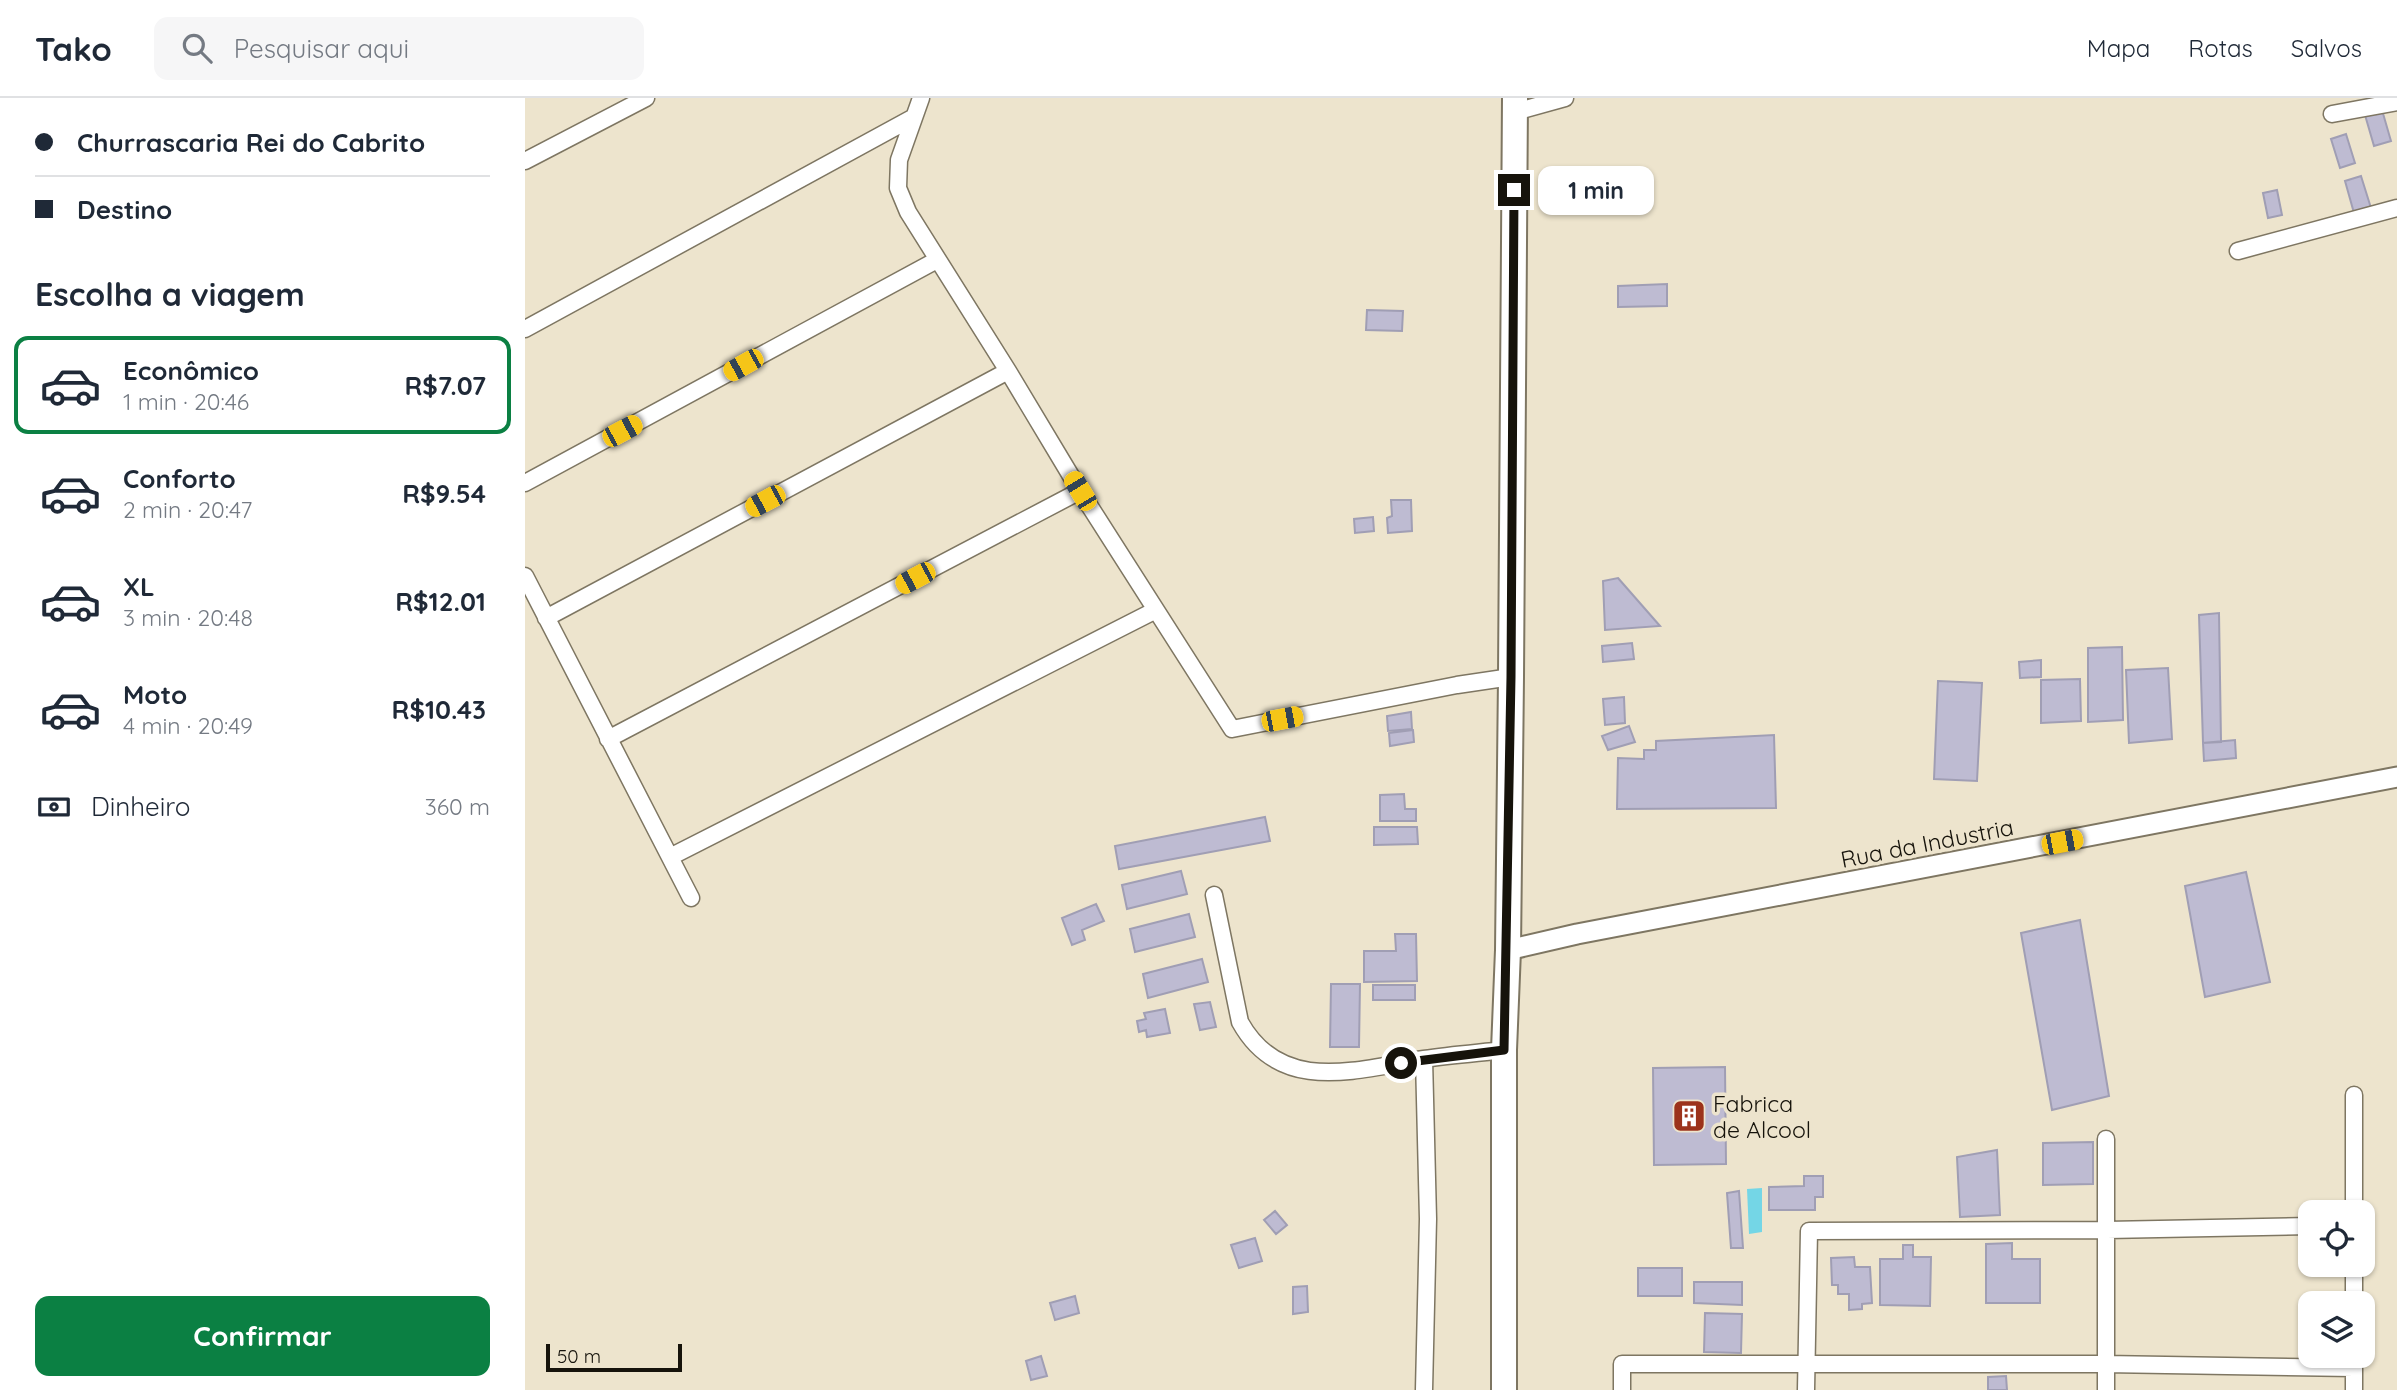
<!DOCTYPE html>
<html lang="pt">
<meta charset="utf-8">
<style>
:root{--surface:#fff;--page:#f6f6f7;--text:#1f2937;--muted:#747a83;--line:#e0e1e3;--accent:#0b8043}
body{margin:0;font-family:Quicksand,sans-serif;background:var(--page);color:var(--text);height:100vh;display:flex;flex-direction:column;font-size:26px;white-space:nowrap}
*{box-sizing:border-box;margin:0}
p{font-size:23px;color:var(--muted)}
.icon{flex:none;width:38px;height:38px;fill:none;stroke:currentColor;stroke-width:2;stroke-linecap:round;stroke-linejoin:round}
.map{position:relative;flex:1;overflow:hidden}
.drawer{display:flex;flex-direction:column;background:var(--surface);width:525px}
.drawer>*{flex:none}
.banner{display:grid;align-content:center;height:154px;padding:0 35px;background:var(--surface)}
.controls{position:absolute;left:1773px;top:1102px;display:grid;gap:14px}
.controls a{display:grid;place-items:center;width:77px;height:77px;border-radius:14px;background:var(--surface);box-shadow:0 2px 5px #0004;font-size:35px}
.scale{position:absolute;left:21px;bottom:18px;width:136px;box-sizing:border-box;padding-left:7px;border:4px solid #16130b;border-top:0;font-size:19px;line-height:24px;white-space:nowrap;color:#16130b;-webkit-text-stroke:5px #ede4cd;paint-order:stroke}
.end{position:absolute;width:32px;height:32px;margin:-16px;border:9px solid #16130b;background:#fff;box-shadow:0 0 0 4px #fff}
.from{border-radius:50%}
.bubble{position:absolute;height:49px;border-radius:14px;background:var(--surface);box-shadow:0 2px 5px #0004;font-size:23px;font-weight:700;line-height:49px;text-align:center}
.car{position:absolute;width:21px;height:42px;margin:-21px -10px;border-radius:9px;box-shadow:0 0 5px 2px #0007;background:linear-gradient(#f5c518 24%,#345 0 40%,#f5c518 0 76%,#345 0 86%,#f5c518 0)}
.banner b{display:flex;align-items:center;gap:24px;height:66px;font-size:26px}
.banner b+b{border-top:2px solid var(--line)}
.banner i{width:18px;height:18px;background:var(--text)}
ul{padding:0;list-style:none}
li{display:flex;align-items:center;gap:21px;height:98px;margin:0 14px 10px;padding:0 21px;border:4px solid transparent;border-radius:14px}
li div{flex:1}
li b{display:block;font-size:26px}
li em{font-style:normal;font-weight:700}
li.selected{border-color:var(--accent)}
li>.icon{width:63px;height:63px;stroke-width:1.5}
h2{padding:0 35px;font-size:32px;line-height:84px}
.pay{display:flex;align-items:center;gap:18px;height:77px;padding:0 35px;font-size:26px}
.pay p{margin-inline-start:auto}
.primary-button{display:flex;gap:14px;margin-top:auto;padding:14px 35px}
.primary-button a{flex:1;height:80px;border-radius:14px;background:var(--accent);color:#fff;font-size:28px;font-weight:700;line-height:80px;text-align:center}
header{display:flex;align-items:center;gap:42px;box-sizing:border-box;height:98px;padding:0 35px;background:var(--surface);border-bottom:2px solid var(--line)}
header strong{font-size:33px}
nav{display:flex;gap:38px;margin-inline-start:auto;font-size:24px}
.search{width:490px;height:63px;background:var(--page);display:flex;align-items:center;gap:18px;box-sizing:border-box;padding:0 24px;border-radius:14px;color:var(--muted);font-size:26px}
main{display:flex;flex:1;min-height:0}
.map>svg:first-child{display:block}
.water{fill:#74d6e6}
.building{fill:#bebbd2;stroke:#a09eb4;stroke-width:2}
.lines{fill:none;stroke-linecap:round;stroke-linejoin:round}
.minor-casing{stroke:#7e7662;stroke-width:19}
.tertiary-casing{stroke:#7e7662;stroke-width:23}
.primary-casing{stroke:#7e7662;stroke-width:28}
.minor{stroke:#fff;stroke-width:16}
.tertiary{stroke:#fff;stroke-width:19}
.primary{stroke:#fff;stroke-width:24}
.route{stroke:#16130b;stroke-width:9}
.labels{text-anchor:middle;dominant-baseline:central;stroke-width:7;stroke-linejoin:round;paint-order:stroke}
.street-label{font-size:23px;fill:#16130b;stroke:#ede4cd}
.poi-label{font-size:23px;fill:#16130b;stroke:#ede4cd;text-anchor:start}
</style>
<header>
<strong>Tako</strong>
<div class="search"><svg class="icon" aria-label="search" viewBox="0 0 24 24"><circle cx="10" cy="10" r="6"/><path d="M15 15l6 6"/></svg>Pesquisar aqui</div>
<nav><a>Mapa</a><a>Rotas</a><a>Salvos</a></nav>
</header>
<main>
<section class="drawer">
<div class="banner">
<b><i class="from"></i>Churrascaria Rei do Cabrito</b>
<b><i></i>Destino</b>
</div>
<h2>Escolha a viagem</h2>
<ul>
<li class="selected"><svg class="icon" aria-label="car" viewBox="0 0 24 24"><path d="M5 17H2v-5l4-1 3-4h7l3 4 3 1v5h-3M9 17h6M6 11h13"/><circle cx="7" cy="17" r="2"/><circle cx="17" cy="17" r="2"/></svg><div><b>Econômico</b><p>1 min · 20:46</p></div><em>R$7.07</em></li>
<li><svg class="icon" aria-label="car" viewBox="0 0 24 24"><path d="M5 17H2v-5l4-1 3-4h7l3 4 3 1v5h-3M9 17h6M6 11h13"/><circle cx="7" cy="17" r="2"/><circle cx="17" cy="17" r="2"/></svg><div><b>Conforto</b><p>2 min · 20:47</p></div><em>R$9.54</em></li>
<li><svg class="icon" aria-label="car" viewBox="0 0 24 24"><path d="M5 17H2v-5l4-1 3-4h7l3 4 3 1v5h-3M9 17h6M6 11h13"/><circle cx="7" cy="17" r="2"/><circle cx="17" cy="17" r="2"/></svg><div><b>XL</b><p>3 min · 20:48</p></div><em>R$12.01</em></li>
<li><svg class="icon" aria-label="car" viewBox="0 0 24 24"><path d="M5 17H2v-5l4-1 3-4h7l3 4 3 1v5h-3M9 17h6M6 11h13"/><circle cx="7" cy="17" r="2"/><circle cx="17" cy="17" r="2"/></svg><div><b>Moto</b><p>4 min · 20:49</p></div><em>R$10.43</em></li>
</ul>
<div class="pay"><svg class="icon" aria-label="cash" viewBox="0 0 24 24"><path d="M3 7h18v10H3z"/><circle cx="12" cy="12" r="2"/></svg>Dinheiro<p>360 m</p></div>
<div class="primary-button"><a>Confirmar</a></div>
</section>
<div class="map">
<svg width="1872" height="1292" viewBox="0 0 1872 1292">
<rect width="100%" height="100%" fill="#ede4cd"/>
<!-- water -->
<path class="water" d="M1237,1090V1134L1224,1136L1222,1091Z"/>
<!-- building -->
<path class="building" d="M1857,12L1866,43L1849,48L1840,17Z
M1821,36L1830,65L1815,70L1806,41Z
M1836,78L1846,110L1829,115L1820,83Z
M1752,92L1757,117L1743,120L1738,95Z
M1142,186V208L1093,209V188Z
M842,212L878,213L877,233L841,232Z
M866,402H886L887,433L863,435L862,420L867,418Z
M848,419L849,433L830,435L829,421Z
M1093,480L1135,528L1080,532L1078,483Z
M1694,515L1696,644L1678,645L1674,517Z
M1107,545L1109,561L1078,564L1077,548Z
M1597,549L1598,622L1563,624V550Z
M1516,562V579L1495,580L1494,564Z
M1643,570L1647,641L1604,645L1601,572Z
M1555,581L1556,623L1516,625V582Z
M1413,583L1457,585L1452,683L1409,681Z
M1099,599L1100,625L1080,627L1078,601Z
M886,614L887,631L863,633L862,618Z
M1104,628L1110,644L1083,652L1077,638Z
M888,632L889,644L865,648L864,635Z
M1249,637L1251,710L1092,711L1093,660L1119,661V652H1131V643Z
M1710,642L1711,660L1679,663L1678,645Z
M879,696L880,711H891V723H855V697Z
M740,719L745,743L594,771L590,748Z
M849,729H892L893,746L849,747Z
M656,773L662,796L602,811L597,787Z
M1721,774L1745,884L1680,899L1660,788Z
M571,806L579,823L557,832L560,842L547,847L537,820Z
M664,816L670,839L610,854L605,831Z
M1555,822L1584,998L1527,1012L1496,835Z
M870,836H891L892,883L839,884V853H871Z
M677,861L683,884L623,900L618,876Z
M806,886H835L834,949H805Z
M848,887H890V902H848Z
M685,904L691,929L675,932L669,906Z
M640,911L645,935L622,939L621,932L614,934L612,923L621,921L619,915Z
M1200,969L1201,1066L1129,1067L1128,970Z
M1568,1044V1086L1518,1087V1045Z
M1472,1052L1475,1117L1435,1119L1432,1059Z
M1279,1078H1298V1099H1290V1112H1244V1089L1279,1088Z
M1214,1093L1218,1150H1206L1202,1095Z
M750,1113L762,1127L751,1136L739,1122Z
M730,1140L737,1163L714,1170L706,1147Z
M1487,1145V1161H1515V1205H1461V1146Z
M1378,1147H1388V1159H1406L1405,1208L1355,1207V1161H1378Z
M1329,1159L1330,1169H1345L1347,1205L1337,1206V1211L1324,1212V1196H1313V1187H1307L1306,1160Z
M1113,1170H1157V1198H1113Z
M1169,1184H1217V1207L1169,1205Z
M782,1188L783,1214L768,1216V1189Z
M550,1198L554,1215L530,1222L525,1205Z
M1180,1215L1217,1216L1216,1255L1179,1254Z
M516,1258L522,1278L506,1282L501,1263Z
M1481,1278L1482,1292H1463V1279Z"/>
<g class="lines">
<defs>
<path id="minor" d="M396,0L374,62L373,90L383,114L483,273L555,393L707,631L932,587L986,579
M990,14L1040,0
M1807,16L1872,4
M0,63L121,0
M1713,153L1872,110
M0,231L389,19
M0,385L412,162
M0,478L166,800
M21,520L483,273
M83,641L555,393
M145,759L631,512
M689,797L715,924C756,998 833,971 899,961C925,957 952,955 979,952
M1829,997V1115
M1829,1206V1167
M1829,1258V1292
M899,1292L903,1121L899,961
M1097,1292V1266H1580L1829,1270
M1281,1292L1284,1133L1582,1132L1785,1128
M1581,1292V1041"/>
<path id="tertiary" d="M983,852L1052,836L1872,679"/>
<path id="primary" d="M979,1292V952L983,852L986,579L990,0"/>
</defs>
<!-- minor casing -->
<use href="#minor" class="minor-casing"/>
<!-- tertiary casing -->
<use href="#tertiary" class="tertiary-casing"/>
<!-- primary casing -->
<use href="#primary" class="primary-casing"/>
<!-- minor -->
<use href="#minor" class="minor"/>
<!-- tertiary -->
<use href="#tertiary" class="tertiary"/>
<!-- primary -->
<use href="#primary" class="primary"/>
</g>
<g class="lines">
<!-- route -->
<path class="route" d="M876,965L979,952L986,579L989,92"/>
</g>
<!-- icons -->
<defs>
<symbol id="building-square" viewBox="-11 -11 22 22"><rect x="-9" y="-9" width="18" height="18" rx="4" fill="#9c331b" stroke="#ede4cd"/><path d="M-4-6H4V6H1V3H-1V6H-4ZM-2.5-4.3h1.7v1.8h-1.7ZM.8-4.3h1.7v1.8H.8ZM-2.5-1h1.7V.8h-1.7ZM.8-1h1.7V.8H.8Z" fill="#fff"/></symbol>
</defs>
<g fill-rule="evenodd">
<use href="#building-square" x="1145" y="999" width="38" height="38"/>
</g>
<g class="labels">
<!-- street labels -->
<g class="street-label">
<text transform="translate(1402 745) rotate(-11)">Rua da Industria</text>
</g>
<!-- poi labels -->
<g class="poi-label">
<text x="1188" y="1005">Fabrica<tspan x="1188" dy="26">de Alcool</tspan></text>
</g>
</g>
</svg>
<div class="controls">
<a><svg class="icon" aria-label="locate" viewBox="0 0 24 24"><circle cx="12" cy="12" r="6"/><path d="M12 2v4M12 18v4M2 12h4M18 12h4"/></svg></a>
<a><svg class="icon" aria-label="layers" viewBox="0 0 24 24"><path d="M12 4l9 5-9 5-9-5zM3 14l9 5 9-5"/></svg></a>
</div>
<div class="scale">50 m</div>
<i class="end from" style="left:876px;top:965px"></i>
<i class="end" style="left:989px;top:92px"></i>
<div class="bubble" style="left:1013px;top:68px;width:116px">1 min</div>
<i class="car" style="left:218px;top:267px;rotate:241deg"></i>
<i class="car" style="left:97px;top:333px;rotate:62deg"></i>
<i class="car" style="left:555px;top:393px;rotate:329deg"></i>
<i class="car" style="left:240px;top:403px;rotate:242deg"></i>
<i class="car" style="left:390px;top:480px;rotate:242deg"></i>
<i class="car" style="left:757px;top:621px;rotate:79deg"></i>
<i class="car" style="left:1537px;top:744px;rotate:79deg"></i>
</div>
</main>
